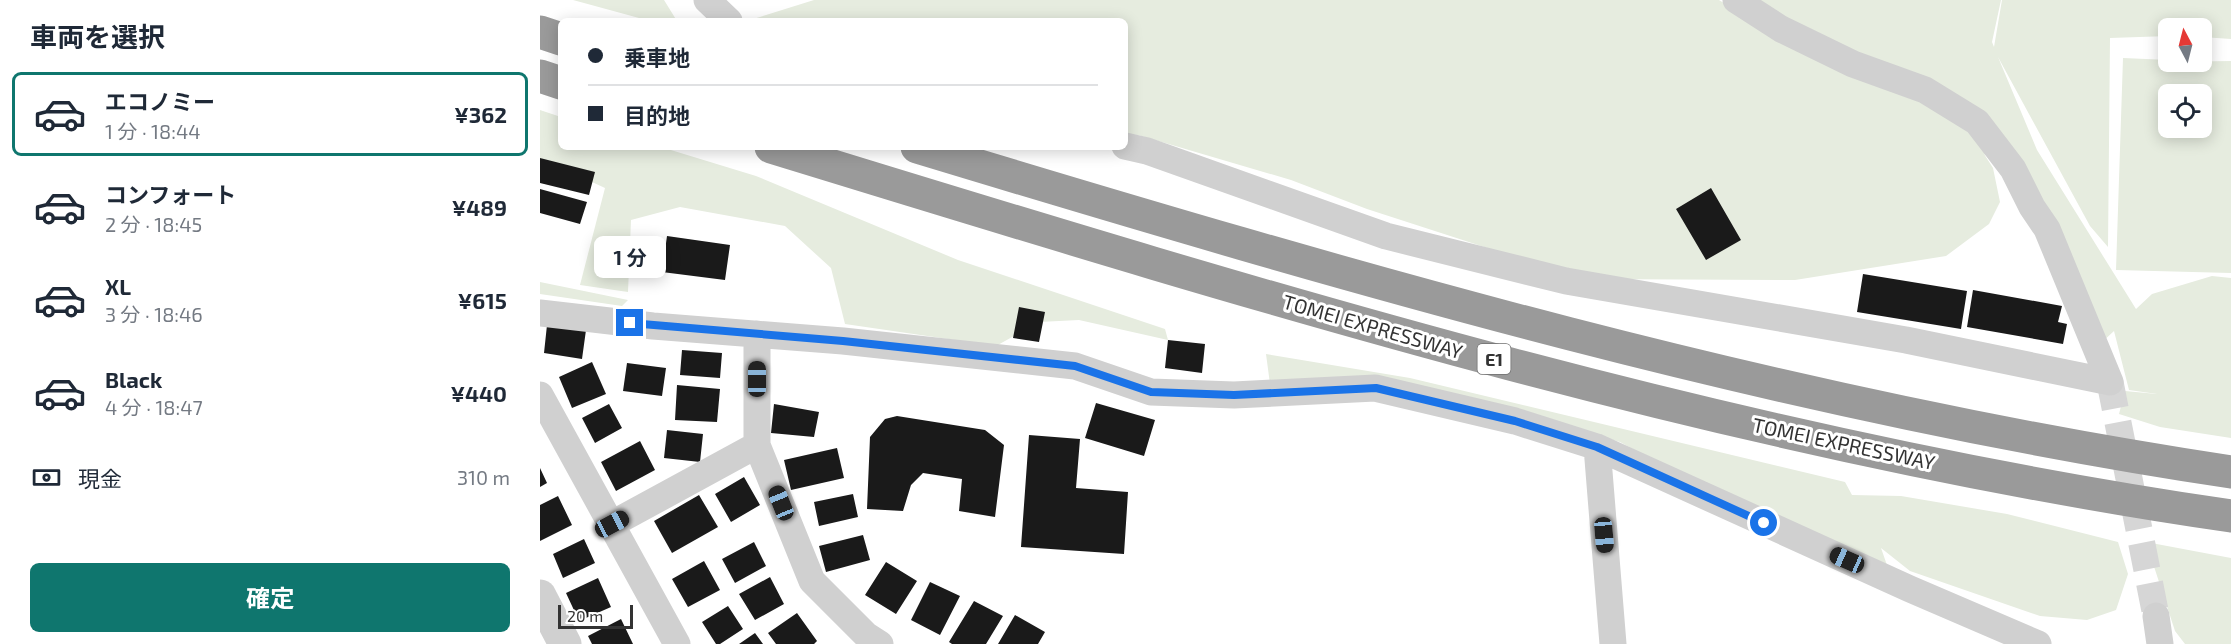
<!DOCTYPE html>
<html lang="ja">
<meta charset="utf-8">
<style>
:root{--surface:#fff;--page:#f6f6f7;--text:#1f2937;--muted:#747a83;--line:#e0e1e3;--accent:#0f766e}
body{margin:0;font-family:"Exo 2","Noto Sans JP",sans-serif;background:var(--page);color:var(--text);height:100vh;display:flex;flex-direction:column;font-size:22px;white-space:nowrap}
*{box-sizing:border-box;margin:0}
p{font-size:20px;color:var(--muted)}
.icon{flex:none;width:33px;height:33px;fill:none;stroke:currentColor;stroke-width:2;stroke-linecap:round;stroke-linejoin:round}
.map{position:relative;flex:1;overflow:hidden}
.drawer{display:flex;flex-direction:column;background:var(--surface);width:540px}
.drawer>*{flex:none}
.top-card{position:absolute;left:18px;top:18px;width:570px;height:132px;border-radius:9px;box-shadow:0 3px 15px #0003;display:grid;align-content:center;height:132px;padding:0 30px;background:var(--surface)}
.needle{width:39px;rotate:353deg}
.tools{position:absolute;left:1618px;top:18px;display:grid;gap:12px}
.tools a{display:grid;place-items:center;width:54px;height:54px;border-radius:9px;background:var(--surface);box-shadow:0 3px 15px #0003;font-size:30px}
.scale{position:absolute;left:18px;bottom:15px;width:75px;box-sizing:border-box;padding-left:6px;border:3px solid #333;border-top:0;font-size:16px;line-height:21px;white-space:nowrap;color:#333;-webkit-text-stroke:4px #fff;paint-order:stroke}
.end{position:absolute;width:27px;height:27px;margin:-14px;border:8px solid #1a73e8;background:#fff;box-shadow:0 0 0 3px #fff}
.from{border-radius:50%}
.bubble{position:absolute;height:42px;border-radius:9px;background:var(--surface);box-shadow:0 3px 15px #0003;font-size:20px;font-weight:700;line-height:42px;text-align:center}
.car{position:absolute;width:18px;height:36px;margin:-18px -9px;border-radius:8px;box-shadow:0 0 4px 2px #0007;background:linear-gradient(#222 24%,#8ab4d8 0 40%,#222 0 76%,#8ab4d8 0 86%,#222 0)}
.top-card b{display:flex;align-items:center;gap:21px;height:57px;font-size:22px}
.top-card b+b{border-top:2px solid var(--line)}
.top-card i{width:15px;height:15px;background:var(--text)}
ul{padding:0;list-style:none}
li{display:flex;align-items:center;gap:18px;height:84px;margin:0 12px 9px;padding:0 18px;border:3px solid transparent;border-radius:9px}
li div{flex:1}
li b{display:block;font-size:22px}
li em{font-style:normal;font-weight:700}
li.active{border-color:var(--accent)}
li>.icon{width:54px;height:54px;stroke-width:1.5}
h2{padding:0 30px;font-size:27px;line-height:72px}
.pay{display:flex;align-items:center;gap:15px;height:66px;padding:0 30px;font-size:22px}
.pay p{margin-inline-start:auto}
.cta{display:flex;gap:12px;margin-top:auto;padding:12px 30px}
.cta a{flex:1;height:69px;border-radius:9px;background:var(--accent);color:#fff;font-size:24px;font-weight:700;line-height:69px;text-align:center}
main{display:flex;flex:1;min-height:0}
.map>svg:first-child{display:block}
.green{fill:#e6ecdf;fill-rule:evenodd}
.building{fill:#1a1a1a}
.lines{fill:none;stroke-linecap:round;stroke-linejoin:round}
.minor-tunnel{stroke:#d6d6d6;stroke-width:27;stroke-dasharray:27 14;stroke-linecap:butt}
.minor{stroke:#d0d0d0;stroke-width:27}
.tertiary{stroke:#d0d0d0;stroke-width:33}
.motorway{stroke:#9a9a9a;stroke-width:33}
.route{stroke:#1a73e8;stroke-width:8}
.labels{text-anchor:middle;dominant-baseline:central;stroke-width:6;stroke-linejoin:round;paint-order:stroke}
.shield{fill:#fff;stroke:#707070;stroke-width:1.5}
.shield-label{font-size:18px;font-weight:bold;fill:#333}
.street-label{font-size:20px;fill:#333;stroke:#fff}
</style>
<main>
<section class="drawer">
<h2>車両を選択</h2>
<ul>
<li class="active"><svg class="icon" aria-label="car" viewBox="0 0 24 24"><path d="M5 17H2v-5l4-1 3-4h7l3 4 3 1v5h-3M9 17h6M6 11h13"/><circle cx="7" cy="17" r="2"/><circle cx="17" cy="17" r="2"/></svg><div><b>エコノミー</b><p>1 分 · 18:44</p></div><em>¥362</em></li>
<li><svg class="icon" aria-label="car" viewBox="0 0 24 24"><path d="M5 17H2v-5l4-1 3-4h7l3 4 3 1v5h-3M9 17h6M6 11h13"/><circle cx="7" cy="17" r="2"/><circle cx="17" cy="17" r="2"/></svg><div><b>コンフォート</b><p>2 分 · 18:45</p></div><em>¥489</em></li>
<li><svg class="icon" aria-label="car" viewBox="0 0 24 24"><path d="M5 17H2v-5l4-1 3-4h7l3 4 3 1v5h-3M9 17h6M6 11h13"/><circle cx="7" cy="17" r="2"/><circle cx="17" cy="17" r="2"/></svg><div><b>XL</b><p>3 分 · 18:46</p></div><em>¥615</em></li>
<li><svg class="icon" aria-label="car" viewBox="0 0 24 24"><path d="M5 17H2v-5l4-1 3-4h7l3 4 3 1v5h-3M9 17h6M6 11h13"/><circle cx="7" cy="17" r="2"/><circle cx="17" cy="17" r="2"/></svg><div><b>Black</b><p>4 分 · 18:47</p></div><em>¥440</em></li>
</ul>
<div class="pay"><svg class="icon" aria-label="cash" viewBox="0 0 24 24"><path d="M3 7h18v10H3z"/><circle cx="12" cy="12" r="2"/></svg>現金<p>310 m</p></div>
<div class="cta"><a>確定</a></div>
</section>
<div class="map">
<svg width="1691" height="644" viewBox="0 0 1691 644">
<rect width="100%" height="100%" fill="#fff"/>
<!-- green -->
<path class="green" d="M33,0H124L137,21H110Z
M274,0H1179L1262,52L1206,0H1461L1452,42L1454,47L1462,0H1691V39L1662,37V28H1629V36L1570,38L1568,247L1550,226L1458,57L1497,150L1596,309L1612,294L1672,276L1691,278V438L1620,427L1579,414L1585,391L1617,394L1589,390L1574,331L1560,344L1463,168L1444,154L1453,168L1460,202L1449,224L1406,256L1255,280L1043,279L827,209L751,180L598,135L585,134V21L210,20Z
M1583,58L1629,60V62L1691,61V273L1576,270ZM1629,94H1662V128H1629Z
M0,110L21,117V147H121L216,176L418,260L625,329L628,340L539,320L499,322L456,346L305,324L291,268L245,226L140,207L91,220L88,292L40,285L65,188L0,158Z
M0,282L88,300L82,306L0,294Z
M726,354L870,378L1305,482L1312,495L1361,496L1467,514L1578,542L1588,574L1576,610L1547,620L1500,616L1370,571L1341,548L1348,568L1165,489L1080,442L947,403L730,384Z
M1606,542L1691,558V644H1645L1635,631Z"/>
<!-- building -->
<path class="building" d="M0,158L55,172L49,195L0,183Z
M1171,188L1201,240L1166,260L1136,209Z
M0,189L47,202L40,224L0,213Z
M127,236L190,245L185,280L122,272Z
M1323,274L1427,291L1421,329L1317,312Z
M1433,290L1522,306L1518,322L1527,324L1523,344L1427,327Z
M479,307L505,312L499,342L473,338Z
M7,325L46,330L42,359L4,353Z
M628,340L665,344L662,373L625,368Z
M142,350L182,353L180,378L140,375Z
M52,362L66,394L32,408L19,377Z
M87,363L126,368L122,396L83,391Z
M137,385L180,389L177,422L135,420Z
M556,403L615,420L604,456L545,438Z
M69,404L82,428L55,443L42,418Z
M234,404L279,412L274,437L231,433Z
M357,416L445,430L464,445L455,517L419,511L422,479L383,473L371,485L363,511L327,509L330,437L345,419Z
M127,430L163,434L160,462L124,458Z
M489,435L540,439L536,488L588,492L584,554L481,547Z
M100,441L115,470L76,491L61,462Z
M297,448L304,478L251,490L244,460Z
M0,468L7,483L0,487Z
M204,477L220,505L191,522L175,494Z
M313,494L318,517L279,526L274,502Z
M159,495L178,527L132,553L114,521Z
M18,496L32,525L0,541V505Z
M323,535L330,560L286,572L279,546Z
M44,539L55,563L23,578L13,554Z
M214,542L226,566L195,583L182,559Z
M164,561L180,590L148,607L132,579Z
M346,562L377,581L356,614L325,595Z
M230,577L244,604L215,620L199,594Z
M58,578L71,607L39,621L26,593Z
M390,582L420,596L400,635L371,620Z
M434,601L463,616L446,644H412L409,642Z
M188,606L203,629L180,644H176L162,622Z
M257,613L277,641L274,644H236L228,633Z
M475,615L505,632L498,644H458Z
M81,619L93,644H52L48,636Z
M215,633L223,644H199Z"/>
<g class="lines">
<!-- minor-tunnel -->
<path class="minor-tunnel" d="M1570,382L1616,616"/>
<!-- minor -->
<path class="minor" d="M167,0L189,21
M1196,0L1241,29L1313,64L1385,90L1437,122L1473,169L1492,207L1507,229L1570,382
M585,146L607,151L846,236L1026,281L1366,340L1570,382
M0,313L113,326L303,341L535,366L611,392L694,395L835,388L975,421L1057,447L1370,589L1498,644
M217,334V445L272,581L326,635L340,644
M0,395L137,644
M1057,447L1073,644
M72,524L217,445
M1616,616L1620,644"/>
<!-- tertiary -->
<path class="tertiary" d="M0,596L25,644"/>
<!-- motorway -->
<path class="motorway" d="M0,32L21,39
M0,76L21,83
M231,147C710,294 1193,444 1691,516
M377,147C809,278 1244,405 1691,472"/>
</g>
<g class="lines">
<!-- route -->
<path class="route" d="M90,323L303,341L535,366L611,392L694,395L836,388L975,421L1057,447L1224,523"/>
</g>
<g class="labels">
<!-- shield labels -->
<rect class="shield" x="937.5" y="344" width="33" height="30" rx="4.5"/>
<g class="shield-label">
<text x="954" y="359">E1</text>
</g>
<!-- street labels -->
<g class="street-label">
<text transform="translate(833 326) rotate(16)">TOMEI EXPRESSWAY</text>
<text transform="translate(1304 443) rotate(12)">TOMEI EXPRESSWAY</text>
</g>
</g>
</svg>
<div class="tools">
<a><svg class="needle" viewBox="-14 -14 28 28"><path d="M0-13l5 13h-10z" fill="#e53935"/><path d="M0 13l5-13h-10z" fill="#747a83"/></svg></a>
<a><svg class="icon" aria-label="locate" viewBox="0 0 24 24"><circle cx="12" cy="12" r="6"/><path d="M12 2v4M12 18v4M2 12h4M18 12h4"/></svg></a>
</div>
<div class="scale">20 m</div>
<i class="end from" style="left:1224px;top:523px"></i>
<i class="end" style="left:90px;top:323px"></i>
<div class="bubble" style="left:54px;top:236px;width:72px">1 分</div>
<i class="car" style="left:217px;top:379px;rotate:0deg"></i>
<i class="car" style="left:241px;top:503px;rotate:338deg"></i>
<i class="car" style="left:72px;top:524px;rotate:62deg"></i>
<i class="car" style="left:1064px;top:535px;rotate:175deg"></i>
<i class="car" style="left:1307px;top:560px;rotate:294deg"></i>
<div class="top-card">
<b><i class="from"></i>乗車地</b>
<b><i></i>目的地</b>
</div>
</div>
</main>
